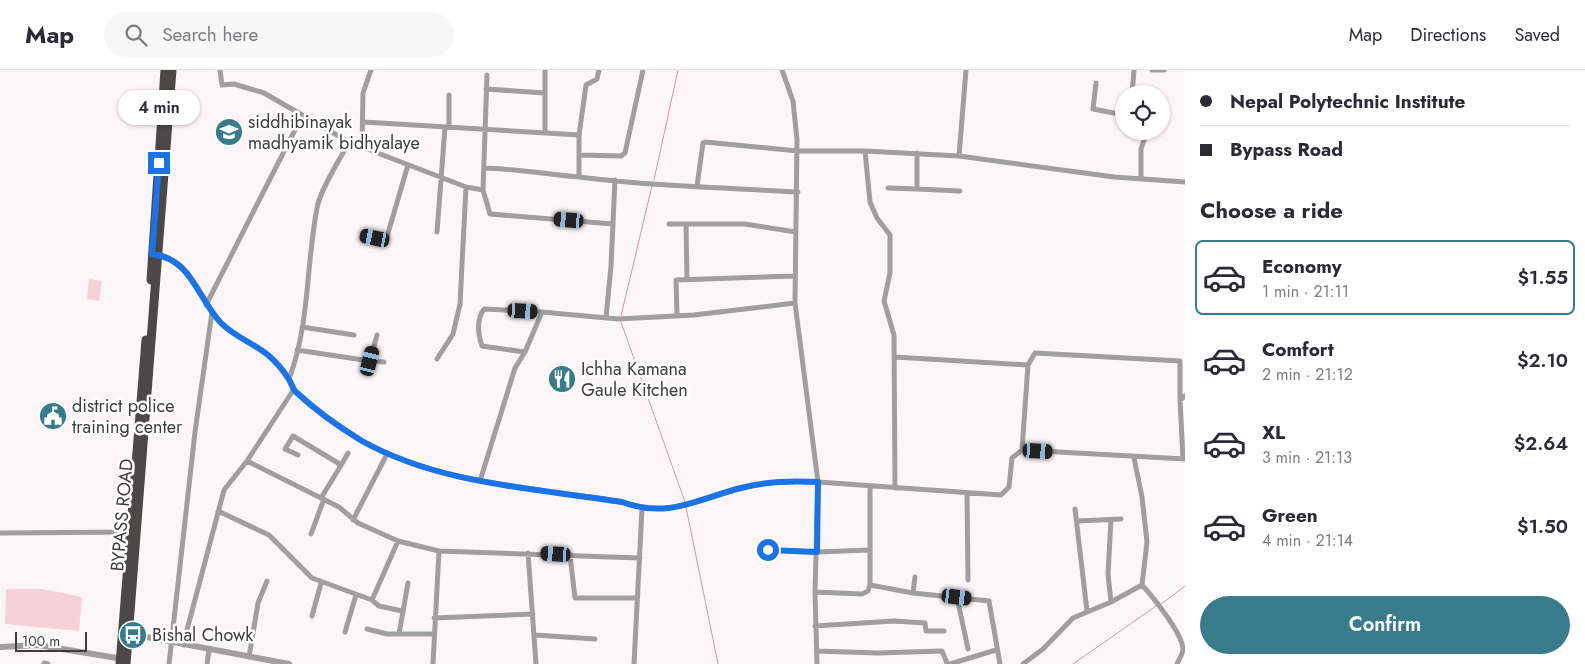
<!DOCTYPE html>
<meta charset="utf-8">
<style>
:root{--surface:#fff;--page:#f7f7f7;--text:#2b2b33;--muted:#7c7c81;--line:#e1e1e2;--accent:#387c8b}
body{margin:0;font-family:Jost,sans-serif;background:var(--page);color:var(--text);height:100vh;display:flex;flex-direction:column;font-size:19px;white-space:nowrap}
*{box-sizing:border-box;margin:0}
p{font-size:16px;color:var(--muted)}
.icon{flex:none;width:28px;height:28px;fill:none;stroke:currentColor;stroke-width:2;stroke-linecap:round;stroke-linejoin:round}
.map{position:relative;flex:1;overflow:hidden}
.side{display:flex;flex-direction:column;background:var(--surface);width:400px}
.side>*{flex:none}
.banner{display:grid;align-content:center;height:110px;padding:0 15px;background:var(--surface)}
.fabs{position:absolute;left:1115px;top:15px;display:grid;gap:10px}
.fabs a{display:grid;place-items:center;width:55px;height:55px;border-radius:50%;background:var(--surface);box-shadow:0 1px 4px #0004;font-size:25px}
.scale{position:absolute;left:15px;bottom:12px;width:72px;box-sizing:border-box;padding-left:5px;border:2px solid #3e3c3c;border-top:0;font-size:14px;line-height:18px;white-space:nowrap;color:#3e3c3c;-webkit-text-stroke:4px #fff;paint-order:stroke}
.end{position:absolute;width:22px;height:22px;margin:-11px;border:6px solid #1a73e8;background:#fff;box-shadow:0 0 0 2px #fff}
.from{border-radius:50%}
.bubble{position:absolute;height:35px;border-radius:18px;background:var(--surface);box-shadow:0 1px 4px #0004;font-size:16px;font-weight:600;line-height:35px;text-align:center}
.car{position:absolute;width:15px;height:30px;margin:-15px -8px;border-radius:6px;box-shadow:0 0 4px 1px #0007;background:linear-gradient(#222 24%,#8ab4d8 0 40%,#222 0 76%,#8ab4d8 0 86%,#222 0)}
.banner b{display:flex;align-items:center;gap:18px;height:48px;font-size:19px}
.banner b+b{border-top:1px solid var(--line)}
.banner i{width:12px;height:12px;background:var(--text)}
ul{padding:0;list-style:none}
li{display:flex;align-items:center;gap:15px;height:75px;margin:0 10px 8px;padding:0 5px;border:2px solid transparent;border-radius:8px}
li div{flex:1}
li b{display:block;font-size:19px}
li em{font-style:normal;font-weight:600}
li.active{border-color:var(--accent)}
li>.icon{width:45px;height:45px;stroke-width:1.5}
h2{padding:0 15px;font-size:22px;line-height:60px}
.action{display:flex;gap:10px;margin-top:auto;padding:10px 15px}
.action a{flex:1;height:58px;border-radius:30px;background:var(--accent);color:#fff;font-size:20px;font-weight:600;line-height:58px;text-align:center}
header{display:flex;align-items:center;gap:30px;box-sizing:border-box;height:70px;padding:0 25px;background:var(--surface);border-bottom:1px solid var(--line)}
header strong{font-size:24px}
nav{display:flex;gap:28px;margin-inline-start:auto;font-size:18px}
.search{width:350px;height:45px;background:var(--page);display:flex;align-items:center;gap:12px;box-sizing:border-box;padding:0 18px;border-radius:28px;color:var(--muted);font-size:19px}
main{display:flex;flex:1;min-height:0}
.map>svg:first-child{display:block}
.green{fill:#f7d1d9}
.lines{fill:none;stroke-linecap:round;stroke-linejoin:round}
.stream{stroke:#c99ca5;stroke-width:1}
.minor{stroke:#a09e9e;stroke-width:5}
.tertiary{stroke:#a09e9e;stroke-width:6}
.trunk{stroke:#4c4848;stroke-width:9}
.route{stroke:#1a73e8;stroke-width:6}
.labels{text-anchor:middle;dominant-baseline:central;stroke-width:5;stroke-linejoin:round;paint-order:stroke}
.poi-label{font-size:18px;fill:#3e3c3c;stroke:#fff;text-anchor:start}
.street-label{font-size:18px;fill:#3e3c3c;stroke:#fff}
</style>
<header>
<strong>Map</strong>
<div class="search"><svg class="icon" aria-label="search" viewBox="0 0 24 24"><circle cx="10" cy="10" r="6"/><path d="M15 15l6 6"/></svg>Search here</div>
<nav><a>Map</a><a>Directions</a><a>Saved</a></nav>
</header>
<main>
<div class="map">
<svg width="1185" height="594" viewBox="0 0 1185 594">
<rect width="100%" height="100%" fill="#fcf6f8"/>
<!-- green -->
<path class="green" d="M89,209L102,211L99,231L87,229Z
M6,519H43L82,527L79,561L5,554Z"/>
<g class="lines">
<!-- stream -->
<path class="stream" d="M654,110L678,0
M621,246L652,116
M621,252L685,432
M686,437L718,594
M1160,535L1185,516
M1073,594L1156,536"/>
<!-- minor -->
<path class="minor" d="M220,0L222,15L234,14L264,23L349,72L466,117L483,120
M1152,0H1164
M487,5L483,120L490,144L613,154
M1096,13L1093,39L1124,45
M486,19L545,23
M1132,24L1134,0
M449,25V57
M363,52L579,65
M545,62V0
M362,76L363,23L371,0
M865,81L870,132L877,148L890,165V203L884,231L894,265L895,418
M917,83V119L960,121
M579,85L621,86L625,83L643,0
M959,86L966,0
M484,98C516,99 547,104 579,107C652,116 725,118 798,122
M579,107V65L586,15L597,9L599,0
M1141,109V79L1147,61
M697,116L703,73L705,72L798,81H865L959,86L1114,107L1185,112
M888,118L917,119
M669,154H745L796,162
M686,154L687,210
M437,162L445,57
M363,165L386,170L408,95
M156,184C193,190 199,230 221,253C235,267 253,273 268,285C275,291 283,300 288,308C291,312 292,317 295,321C314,340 339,357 362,371C441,415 535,417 622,432C668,449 698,429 741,418C767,411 792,411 818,412L795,233L797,70L793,31L782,0
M206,235L302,46
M677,246L676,210L795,206
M606,248L611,196L615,110
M302,257L354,265
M297,280L370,291L377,265
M525,282L482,276C478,264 476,250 484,239L542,242
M895,287L1028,295L1022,380
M437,289L453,264L460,234L466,117
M370,291L384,292
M1028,295L1035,283L1180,291V330
M289,309C310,254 306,194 317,138C320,120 340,89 349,72
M298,385L285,379L293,366L338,393L340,397L321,428
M1134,388L1142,427L1147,472L1142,515C1153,527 1182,563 1183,579C1183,584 1179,589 1177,594
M1183,389L1180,330L1185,326
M247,391L339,437L358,453L398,471L439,481L640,488
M340,397L348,383
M480,411L515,298L525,282L542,242L618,249L694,245L795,233
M967,423L968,510
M1075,439L1087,541
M218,441L269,465L312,508L372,530L398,471
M353,450L387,384
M1111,450L1108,504L1111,532
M1078,451L1121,449
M0,463L132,462
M311,464L324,429
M768,480L817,482L869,480
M528,483L536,594
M570,485L575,528H636
M870,515L913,523L989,531L1000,594
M815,522L862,524L868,521L870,515V416
M913,523L915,507
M957,527L968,579
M372,530L379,536L402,541
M312,546L321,513
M434,548L533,544
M815,556L894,551L925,553L926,561H944
M367,559L387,564H433
M345,562L356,525
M399,564L408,513
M535,565L595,569
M183,575L224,420L247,391L294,319
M817,581L877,583L942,581L947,593L950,594L996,580
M249,587L258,533L267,511
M44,593L48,594
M169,594L195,362L212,242
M207,594L209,580
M433,594L439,481
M634,594L642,439
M817,594L815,522L818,412L1001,425L1009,417L1012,388L1022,380L1185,389
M1023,594L1043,579L1073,548L1111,532L1142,515"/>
<!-- tertiary -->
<path class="tertiary" d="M126,563L289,594
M0,577L38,575L123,589"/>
<!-- trunk -->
<path class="trunk" d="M151,210L165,0
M120,594L146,270
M126,594L172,0"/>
</g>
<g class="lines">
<!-- route -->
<path class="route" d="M159,93L152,184C192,189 197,228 221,253C235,267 253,273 268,285C275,291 283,300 288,308C291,312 292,317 295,321C315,340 339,357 362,371C441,415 535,418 622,432C669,449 697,429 741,418C767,411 792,411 818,412L817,482L768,480"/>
</g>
<!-- icons -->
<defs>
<symbol id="school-disc" viewBox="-11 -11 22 22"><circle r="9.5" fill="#387c8b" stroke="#fff"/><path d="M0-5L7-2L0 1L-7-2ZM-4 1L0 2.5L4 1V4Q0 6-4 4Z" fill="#fff"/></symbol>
<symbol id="restaurant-disc" viewBox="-11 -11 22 22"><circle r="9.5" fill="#387c8b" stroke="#fff"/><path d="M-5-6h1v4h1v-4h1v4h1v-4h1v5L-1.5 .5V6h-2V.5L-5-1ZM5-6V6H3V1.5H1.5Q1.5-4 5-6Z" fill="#fff"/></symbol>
<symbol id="civic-disc" viewBox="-11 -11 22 22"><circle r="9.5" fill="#387c8b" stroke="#fff"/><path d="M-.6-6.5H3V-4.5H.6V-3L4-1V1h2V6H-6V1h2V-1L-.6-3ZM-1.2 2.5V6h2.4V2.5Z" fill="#fff"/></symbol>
<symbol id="bus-disc" viewBox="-11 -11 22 22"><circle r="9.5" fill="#387c8b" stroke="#fff"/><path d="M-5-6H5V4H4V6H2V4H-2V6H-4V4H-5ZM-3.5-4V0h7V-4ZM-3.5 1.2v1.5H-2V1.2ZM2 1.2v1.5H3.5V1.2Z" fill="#fff"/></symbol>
</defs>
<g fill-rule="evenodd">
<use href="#school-disc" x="213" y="46" width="32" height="32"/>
<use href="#restaurant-disc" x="546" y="293" width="32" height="32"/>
<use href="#civic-disc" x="37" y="330" width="32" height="32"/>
<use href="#bus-disc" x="117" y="549" width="32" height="32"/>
</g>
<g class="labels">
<!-- poi labels -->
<g class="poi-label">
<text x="248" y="52">siddhibinayak<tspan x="248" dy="21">madhyamik bidhyalaye</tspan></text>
<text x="581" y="299">Ichha Kamana<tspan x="581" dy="21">Gaule Kitchen</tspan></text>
<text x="72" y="336">district police<tspan x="72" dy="21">training center</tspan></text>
<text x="152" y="565">Bishal Chowk</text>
</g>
<!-- street labels -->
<g class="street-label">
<text transform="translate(122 445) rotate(-85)">BYPASS ROAD</text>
</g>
</g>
</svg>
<div class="fabs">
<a><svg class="icon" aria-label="locate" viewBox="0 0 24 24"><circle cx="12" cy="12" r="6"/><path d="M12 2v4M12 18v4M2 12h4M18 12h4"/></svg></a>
</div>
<div class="scale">100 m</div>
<i class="end from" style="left:768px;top:480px"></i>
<i class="end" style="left:159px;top:93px"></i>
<div class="bubble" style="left:118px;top:20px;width:82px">4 min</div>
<i class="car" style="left:569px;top:150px;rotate:275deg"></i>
<i class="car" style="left:375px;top:168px;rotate:282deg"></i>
<i class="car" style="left:523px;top:241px;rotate:93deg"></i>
<i class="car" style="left:370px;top:291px;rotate:14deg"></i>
<i class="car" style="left:1038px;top:381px;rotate:93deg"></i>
<i class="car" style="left:556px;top:484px;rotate:273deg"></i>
<i class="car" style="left:957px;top:527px;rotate:97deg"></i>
</div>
<section class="side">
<div class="banner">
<b><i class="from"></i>Nepal Polytechnic Institute</b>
<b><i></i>Bypass Road</b>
</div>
<h2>Choose a ride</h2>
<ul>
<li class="active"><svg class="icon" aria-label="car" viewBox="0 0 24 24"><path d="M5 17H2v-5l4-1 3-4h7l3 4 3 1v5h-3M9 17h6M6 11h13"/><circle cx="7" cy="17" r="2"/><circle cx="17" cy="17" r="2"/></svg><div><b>Economy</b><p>1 min · 21:11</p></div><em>$1.55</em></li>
<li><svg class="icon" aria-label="car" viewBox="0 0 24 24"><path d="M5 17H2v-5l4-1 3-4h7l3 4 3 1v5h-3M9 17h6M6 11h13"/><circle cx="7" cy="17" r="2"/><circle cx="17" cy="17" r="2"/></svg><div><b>Comfort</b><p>2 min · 21:12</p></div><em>$2.10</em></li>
<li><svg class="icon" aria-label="car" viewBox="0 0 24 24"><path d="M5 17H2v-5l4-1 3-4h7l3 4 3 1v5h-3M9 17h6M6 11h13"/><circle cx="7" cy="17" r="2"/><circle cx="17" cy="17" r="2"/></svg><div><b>XL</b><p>3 min · 21:13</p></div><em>$2.64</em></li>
<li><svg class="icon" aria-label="car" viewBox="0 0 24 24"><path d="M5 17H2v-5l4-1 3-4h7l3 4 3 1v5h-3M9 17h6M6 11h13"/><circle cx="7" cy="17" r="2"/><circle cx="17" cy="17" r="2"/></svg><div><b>Green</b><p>4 min · 21:14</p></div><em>$1.50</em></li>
</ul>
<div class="action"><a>Confirm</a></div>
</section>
</main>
